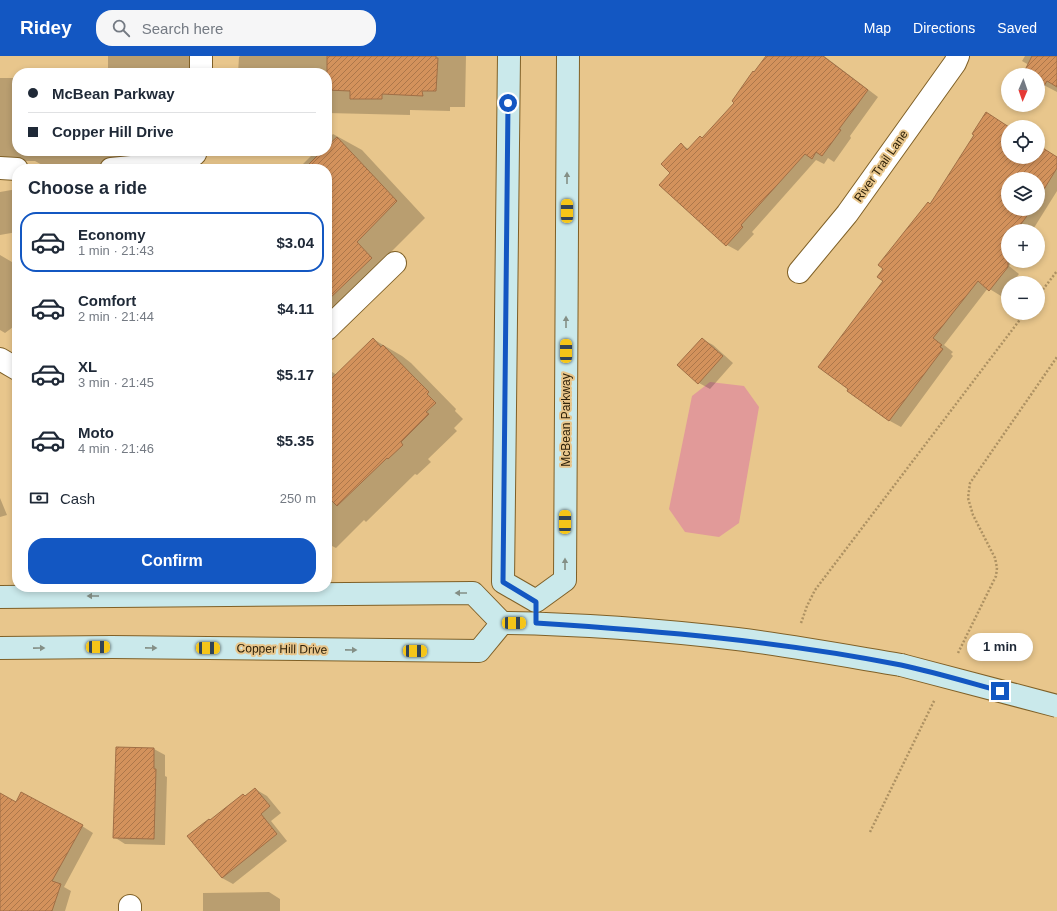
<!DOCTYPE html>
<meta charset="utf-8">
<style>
:root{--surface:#fff;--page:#f6f6f7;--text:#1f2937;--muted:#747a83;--line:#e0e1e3;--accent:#1357c2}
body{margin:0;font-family:Arial,sans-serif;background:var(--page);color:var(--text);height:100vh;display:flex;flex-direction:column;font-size:15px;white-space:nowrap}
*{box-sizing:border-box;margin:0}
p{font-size:13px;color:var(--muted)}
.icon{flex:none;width:22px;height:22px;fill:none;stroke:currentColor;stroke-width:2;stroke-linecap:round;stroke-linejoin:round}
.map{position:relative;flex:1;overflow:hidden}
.drawer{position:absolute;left:12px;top:108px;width:320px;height:428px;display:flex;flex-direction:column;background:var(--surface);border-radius:16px;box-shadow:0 2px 6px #0003}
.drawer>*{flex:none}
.guide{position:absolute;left:12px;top:12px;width:320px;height:88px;border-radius:16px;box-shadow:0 2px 6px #0003;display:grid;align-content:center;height:88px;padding:0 16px;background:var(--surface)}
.needle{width:26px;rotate:182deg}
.tools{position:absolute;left:1001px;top:12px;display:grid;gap:8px}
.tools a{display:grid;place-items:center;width:44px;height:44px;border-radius:50%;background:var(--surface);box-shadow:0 2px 6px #0003;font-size:20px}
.end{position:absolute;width:18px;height:18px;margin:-9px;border:5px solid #1357c2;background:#fff;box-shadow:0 0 0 2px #fff}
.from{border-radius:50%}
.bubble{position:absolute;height:28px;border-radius:14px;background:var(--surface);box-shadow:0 2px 6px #0003;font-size:13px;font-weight:700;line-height:28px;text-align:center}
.car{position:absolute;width:12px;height:24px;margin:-12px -6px;border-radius:5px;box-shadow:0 0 3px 1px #0007;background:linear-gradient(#f5c518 24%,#345 0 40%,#f5c518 0 76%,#345 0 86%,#f5c518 0)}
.guide b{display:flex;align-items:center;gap:14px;height:38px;font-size:15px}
.guide b+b{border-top:1px solid var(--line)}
.guide i{width:10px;height:10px;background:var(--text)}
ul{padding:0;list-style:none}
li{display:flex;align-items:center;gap:12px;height:60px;margin:0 8px 6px;padding:0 8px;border:2px solid transparent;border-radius:16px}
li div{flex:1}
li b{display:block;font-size:15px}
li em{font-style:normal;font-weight:700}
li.on{border-color:var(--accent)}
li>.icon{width:36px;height:36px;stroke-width:1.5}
h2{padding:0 16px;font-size:18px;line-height:48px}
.pay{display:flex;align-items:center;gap:10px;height:44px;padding:0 16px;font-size:15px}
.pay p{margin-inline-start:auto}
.button{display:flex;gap:8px;margin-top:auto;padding:8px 16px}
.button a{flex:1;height:46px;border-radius:16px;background:var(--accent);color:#fff;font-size:16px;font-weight:700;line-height:46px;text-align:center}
header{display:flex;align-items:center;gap:24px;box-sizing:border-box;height:56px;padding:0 20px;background:var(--accent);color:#fff}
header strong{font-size:19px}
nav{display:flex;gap:22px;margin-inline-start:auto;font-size:14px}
.search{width:280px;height:36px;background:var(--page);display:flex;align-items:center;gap:10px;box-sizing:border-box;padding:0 14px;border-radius:16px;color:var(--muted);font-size:15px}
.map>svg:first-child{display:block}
.green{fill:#e19a99}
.shadow{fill:#0003;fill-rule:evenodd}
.building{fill:url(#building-hatch);stroke:#a06f46}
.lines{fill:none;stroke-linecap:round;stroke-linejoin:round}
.street-casing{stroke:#7f6027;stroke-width:24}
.secondary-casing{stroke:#7f6027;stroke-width:24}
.path{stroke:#ad9162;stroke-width:2.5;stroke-dasharray:2 2;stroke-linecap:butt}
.street{stroke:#fff;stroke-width:22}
.secondary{stroke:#cae9eb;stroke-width:22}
.secondary-bridge-casing{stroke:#7f6027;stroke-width:24;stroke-linecap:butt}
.secondary-bridge{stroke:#cae9eb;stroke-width:22}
.oneway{fill:#848f86}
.route{stroke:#1357c2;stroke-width:5}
.labels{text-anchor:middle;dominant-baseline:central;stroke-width:4;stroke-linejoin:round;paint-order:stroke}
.street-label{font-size:12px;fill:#2f220a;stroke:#e8c68c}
</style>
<header>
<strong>Ridey</strong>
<div class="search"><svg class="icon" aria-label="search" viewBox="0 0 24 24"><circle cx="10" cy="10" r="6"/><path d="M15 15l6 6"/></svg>Search here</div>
<nav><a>Map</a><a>Directions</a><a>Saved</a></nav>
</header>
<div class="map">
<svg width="1057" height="855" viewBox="0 0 1057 855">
<defs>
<pattern id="building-hatch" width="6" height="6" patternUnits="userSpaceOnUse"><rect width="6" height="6" fill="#d3925c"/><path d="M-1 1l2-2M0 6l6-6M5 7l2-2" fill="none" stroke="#ac774a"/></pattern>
</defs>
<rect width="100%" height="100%" fill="#e8c68c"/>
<!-- green -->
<path class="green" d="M710,326L744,330L759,351L739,467L719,481L685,476L669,453L692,340Z"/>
<!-- shadow -->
<path class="shadow" d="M108,0H203V17H108Z
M240,0H466L465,51H450V55L410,54V59L327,57V17H238L239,1Z
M766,0H824L878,41L850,80L851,82L834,106L828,102L824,108L816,104L752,176L754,178L738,195L727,189L672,116L681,89L689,93L703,83L736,47Z
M1025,0H1057V36L1038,26V19H1026L1024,18L1029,9L1022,5Z
M0,22H17V95H182V106L107,111L44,110L35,105H0Z
M333,78L362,94L425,162L384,203L399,218L344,273L327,263V113H298L316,95H327V84Z
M1038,90L1057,102V135L1032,175H1008V205H1013L1009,210L1019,218L1012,227H1008V232L1001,240L988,232L944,289L953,296L951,298L953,300L901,371L890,365L849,334L884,225L931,149L1008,101H1038ZM1008,123H1038V153H1008Z
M17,133V176L0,179V136Z
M0,199L17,209V268L5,277L0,274Z
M373,283L402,300L411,307L456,353L455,355L463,363L454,372L457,375L428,403L431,406L417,419L415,418L366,466L364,464L336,492L332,490L327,495V313L337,319Z
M702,283L713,289L733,307L710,333L699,327Z
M0,442L7,459L0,461Z
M154,693L165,699V720L167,721L165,789L125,788L114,781Z
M255,733L267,740L281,757L271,765L287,785L233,828L222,822L243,739L246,740Z
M0,744L16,747L82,770L93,777L64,831L71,835L65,855H0Z
M269,836L280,843V855H203V837Z"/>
<!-- building -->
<path class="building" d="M327,0H436V2H438L436,35H422L423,40L382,38V43H350V35L327,34Z
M766,0H823L868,34L839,73L841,74L822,100L816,96L812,103L805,98L741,169L743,171L726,190L659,129L670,117L661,108L681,87L687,94L700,80L702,82L734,47L732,45L753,15L754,16Z
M1032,0H1057V31L1047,25L1044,30L1038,26V19L1023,18Z
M986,56L1009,71L1008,101H1038V89L1057,101V112L1038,143V123H1008V153H1032L1016,175H1008V211L989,235L978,225L933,282L942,289L940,291L943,293L889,365L847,335L848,333L818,311L883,225L877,221L883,213L878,209L928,146L930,148L974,79L972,78Z
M337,81L397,145L357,186L372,202L327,245V113H304L322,95H327V90Z
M373,282L381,291L383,289L414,321L429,336L427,338L436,347L426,356L429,358L401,386L403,389L388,403L387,402L337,450L327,440V327Z
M702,282L723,300L698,328L677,309Z
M116,691L154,692V713H156L154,783L113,782Z
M255,732L270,750L261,758L277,778L222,822L187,780L209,763L210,764L243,738L245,740Z
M21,736L83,769L52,825L61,828L52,855H0V737L16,746Z"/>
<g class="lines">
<defs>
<path id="street" d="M201,0V17
M0,112L17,113
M111,113L142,110H179L195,98L196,95
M799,216L847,158L955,7L958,0
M327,273L395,207
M0,303L17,313
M130,850V855"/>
<path id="secondary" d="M509,0L503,526L536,545
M0,541L473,537L502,567C580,568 659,574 737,583C792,590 847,600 901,609
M536,545L565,524L568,0
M0,592L112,591L479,595L502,567"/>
</defs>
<!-- street casing -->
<use href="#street" class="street-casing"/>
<!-- secondary casing -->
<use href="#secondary" class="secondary-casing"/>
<!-- path -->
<path class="path" d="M1038,240L1057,215
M801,567L807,550L815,534L1025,257
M958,597L996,520L997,512L995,502L973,459L968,442L970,427L1057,301
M870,776L935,643"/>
<!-- street -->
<use href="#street" class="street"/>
<!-- secondary -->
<use href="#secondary" class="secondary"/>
<defs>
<path id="secondary-bridge" d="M901,609L1057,650"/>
</defs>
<!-- secondary-bridge casing -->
<use href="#secondary-bridge" class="secondary-bridge-casing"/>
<!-- secondary-bridge -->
<use href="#secondary-bridge" class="secondary-bridge"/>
</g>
<!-- one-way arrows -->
<defs><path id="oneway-solid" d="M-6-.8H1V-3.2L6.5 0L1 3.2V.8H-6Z"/></defs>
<g class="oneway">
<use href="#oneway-solid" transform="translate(567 122) rotate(-90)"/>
<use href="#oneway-solid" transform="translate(566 266) rotate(-90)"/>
<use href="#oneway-solid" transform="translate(565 508) rotate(-90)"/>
<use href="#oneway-solid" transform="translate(461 537) rotate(-180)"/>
<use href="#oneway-solid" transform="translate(93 540) rotate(180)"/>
<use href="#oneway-solid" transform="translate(39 592) rotate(-1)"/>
<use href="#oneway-solid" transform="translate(151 592) rotate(1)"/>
<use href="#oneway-solid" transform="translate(351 594) rotate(1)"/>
</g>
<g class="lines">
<!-- route -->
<path class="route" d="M508,47L503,526L536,546V567C659,575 780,585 901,609C934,616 967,626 1000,635"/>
</g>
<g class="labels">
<!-- street labels -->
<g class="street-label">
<text transform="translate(881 110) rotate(-55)">River Trail Lane</text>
<text transform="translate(566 364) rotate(-90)">McBean Parkway</text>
<text transform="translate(282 593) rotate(1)">Copper Hill Drive</text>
</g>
</g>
</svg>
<div class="tools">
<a><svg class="needle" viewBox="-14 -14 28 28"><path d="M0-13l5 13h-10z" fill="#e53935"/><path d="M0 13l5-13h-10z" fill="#747a83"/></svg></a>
<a><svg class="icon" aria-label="locate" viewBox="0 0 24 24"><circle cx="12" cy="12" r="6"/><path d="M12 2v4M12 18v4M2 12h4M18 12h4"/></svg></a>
<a><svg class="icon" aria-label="layers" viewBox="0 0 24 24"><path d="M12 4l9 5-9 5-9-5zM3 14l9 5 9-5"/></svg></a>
<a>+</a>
<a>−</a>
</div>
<i class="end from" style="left:508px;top:47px"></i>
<i class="end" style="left:1000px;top:635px"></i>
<div class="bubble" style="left:967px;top:577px;width:66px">1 min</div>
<i class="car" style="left:567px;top:155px;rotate:0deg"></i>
<i class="car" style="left:566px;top:295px;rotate:0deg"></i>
<i class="car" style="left:565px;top:466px;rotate:0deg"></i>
<i class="car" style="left:514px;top:567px;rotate:90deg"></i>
<i class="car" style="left:98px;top:591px;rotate:90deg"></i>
<i class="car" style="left:208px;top:592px;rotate:91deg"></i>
<i class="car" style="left:415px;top:595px;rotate:91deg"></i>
<div class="guide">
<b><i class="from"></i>McBean Parkway</b>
<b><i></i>Copper Hill Drive</b>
</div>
<section class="drawer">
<h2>Choose a ride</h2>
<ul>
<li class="on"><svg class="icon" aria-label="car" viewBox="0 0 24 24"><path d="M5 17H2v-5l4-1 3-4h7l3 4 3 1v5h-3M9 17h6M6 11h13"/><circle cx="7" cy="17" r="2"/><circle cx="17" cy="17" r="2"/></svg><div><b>Economy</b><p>1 min · 21:43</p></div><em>$3.04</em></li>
<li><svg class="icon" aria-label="car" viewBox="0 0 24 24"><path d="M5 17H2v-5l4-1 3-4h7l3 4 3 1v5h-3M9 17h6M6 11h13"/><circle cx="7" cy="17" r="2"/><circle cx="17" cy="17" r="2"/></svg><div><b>Comfort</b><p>2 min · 21:44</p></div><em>$4.11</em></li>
<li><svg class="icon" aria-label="car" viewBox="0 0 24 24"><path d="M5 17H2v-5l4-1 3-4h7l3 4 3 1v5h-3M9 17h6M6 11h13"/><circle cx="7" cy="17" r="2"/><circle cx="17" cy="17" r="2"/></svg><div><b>XL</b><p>3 min · 21:45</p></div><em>$5.17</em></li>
<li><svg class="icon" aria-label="car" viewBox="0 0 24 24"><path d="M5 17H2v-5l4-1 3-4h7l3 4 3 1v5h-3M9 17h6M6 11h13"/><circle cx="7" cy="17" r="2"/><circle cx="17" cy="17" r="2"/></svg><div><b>Moto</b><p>4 min · 21:46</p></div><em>$5.35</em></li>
</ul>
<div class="pay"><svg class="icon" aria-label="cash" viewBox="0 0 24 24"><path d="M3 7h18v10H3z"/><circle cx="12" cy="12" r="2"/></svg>Cash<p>250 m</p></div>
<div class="button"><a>Confirm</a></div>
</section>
</div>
